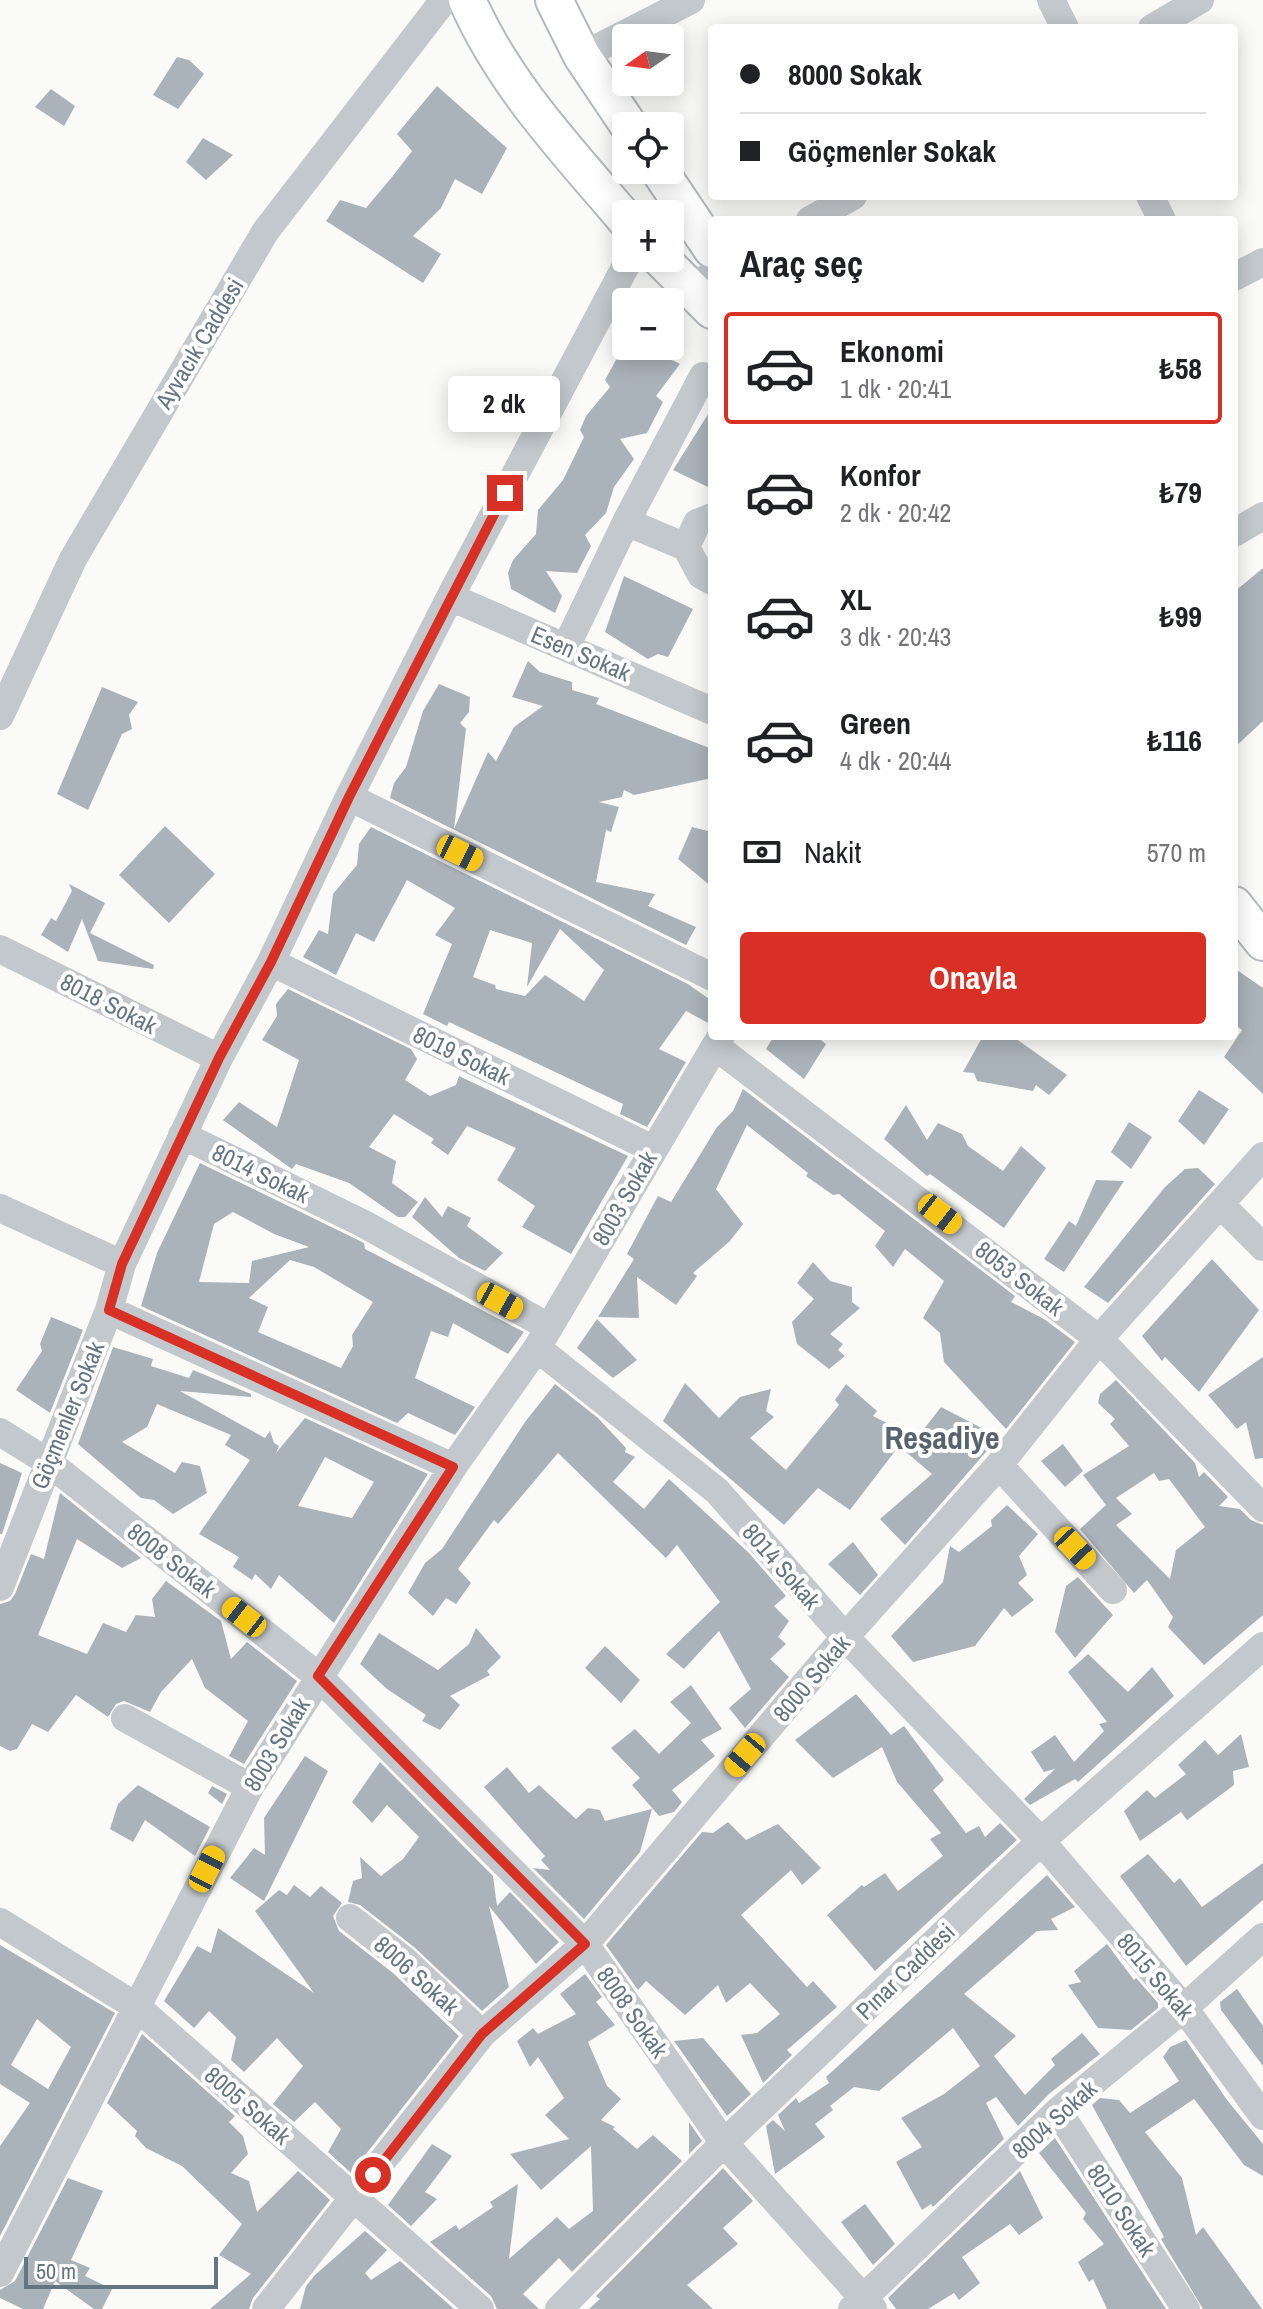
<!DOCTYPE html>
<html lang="tr">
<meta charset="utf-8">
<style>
:root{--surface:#fff;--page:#f6f6f6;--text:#202124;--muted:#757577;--line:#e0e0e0;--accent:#d93025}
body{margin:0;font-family:"Archivo Narrow",sans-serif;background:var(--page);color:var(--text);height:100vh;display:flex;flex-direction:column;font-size:30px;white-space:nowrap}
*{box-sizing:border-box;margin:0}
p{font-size:26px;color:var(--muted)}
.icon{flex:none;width:44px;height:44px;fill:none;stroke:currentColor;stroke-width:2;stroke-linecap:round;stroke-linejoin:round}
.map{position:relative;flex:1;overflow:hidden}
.panel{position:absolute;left:708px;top:216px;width:530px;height:824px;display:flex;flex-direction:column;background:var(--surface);border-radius:8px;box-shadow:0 4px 20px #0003}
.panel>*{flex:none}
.banner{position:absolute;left:708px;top:24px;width:530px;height:176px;border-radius:8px;box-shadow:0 4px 20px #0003;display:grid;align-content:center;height:176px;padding:0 32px;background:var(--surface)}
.needle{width:52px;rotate:256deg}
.tools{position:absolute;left:612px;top:24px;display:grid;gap:16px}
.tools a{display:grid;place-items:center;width:72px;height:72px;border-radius:8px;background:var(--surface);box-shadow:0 4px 20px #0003;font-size:40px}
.scale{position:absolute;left:24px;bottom:20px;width:194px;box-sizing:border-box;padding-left:8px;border:4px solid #657683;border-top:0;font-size:22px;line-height:28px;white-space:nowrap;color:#657683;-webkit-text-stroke:6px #fff;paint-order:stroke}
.end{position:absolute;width:36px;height:36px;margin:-18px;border:10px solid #d93025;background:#fff;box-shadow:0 0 0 4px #fff}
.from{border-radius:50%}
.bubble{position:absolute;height:56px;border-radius:8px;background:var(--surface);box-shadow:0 4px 20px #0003;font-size:26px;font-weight:800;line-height:56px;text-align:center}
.car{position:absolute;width:24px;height:48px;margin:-24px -12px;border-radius:10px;box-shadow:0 0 6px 2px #0007;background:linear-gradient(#f5c518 24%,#345 0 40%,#f5c518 0 76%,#345 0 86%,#f5c518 0)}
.banner b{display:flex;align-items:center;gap:28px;height:76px;font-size:30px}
.banner b+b{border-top:2px solid var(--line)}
.banner i{width:20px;height:20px;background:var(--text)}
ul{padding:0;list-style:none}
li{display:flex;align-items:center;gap:24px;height:112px;margin:0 16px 12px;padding:0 16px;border:4px solid transparent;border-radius:8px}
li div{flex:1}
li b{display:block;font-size:30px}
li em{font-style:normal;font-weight:800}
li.current{border-color:var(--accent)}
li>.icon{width:72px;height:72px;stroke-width:1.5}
h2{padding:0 32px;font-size:36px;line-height:96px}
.pay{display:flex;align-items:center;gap:20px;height:88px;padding:0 32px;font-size:30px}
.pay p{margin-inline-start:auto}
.button{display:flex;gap:16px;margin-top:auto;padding:16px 32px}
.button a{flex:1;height:92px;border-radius:8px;background:var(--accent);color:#fff;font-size:32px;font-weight:800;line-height:92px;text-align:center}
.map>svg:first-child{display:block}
.building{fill:#aab3b9;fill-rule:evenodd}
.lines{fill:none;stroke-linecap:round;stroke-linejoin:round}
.major-casing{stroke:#b5babe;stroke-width:40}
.minor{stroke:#c3c8cc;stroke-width:28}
.major{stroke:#fff;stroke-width:36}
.route{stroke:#d93025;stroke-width:10}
.labels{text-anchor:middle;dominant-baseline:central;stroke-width:8;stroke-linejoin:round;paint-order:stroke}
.street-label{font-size:24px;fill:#657683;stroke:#fff}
.district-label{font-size:32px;font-weight:bold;fill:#57646e;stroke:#fff}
</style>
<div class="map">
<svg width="1263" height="2309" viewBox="0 0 1263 2309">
<rect width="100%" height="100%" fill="#fafaf8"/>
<!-- building -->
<path class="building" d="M177,57L189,60L204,74L178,109L153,95Z
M437,86L507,148L482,194L455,179L441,208L413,236L441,254L423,283L326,221L340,200L366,208L392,177L412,151L397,134Z
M51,89L75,106L64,126L35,107Z
M203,138L233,155L206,180L186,162Z
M633,346H644L680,364L656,396L663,402L647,433L620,439L634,459L614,487L606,513L585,535L591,546L577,573L546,571L562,596L555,613L511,589L508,573L513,560L536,534L538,510L563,480L584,437L580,430L586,416L610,387L605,380L622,349Z
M712,408V489L673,470Z
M1263,568V721L1234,748V592Z
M624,576L693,609L668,657L658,654L648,659L605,632Z
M528,661L540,672L572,682V690L599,698L596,704L712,749V778L634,795L624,790L622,797L599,802L619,807L611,832L606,830L596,882L655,894L648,906L696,927L686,945L390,798L394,783L406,767L423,711L439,684L470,697L469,712L460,723L466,729L454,829L488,752L496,761L514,727L543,706L512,697Z
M102,687L138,702L129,715L132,729L122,734L88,810L57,794Z
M165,826L215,874L169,923L119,875Z
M371,827L688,984L712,1001L710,1024L686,1011L659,1049L686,1062L647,1127L620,1114L623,1104L449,1022L447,1026L423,1014L452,944L435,935L455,908L407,880L374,942L356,933L336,975L303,957L319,930L328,934L333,894L357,865L359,844ZM560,929L604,970L584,1001L545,975L525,996L496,989L495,985L473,977L490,930L532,943L527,987Z
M692,827L712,832V887L678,859Z
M69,884L105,903L90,933L154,965L153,969L98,961L82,919L68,952L41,935L51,918L56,921L72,891Z
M1234,968L1263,988V1094L1224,1057L1242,1030L1234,1024Z
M288,989L411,1049L417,1059L405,1080L430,1096L456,1085L459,1076L628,1156L571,1254L522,1227L535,1206L497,1180L516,1148L467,1126L448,1155L431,1143L434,1139L394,1114L369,1147L396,1161L392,1183L418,1202L405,1217H398L349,1183L296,1164L292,1169L223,1120L239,1102L277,1127L299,1060L262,1040L277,1016L276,1004Z
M774,1036H816L826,1044L804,1079L766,1049Z
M983,1036H1012L1067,1075L1049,1095L1036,1085L1033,1091L977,1081L974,1073L963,1072Z
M743,1089L1015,1296L1011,1302L1044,1319L1075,1342L1006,1429L944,1362L940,1333L923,1318L944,1281L905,1249L893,1267L875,1246L885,1231L839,1194L833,1195L806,1176L808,1173L747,1125L716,1189L743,1224L730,1241L693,1273L697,1276L676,1305L637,1277L639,1318L598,1317L634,1259L627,1254L658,1196L671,1202L717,1127L733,1111Z
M1199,1090L1229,1109L1204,1145L1178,1121Z
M906,1105L927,1140L938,1123L962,1134L968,1146L1003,1171L1021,1146L1046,1168L1004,1228L930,1174L927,1176L884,1139Z
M1129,1122L1152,1137L1131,1169L1111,1152Z
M200,1163L356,1239L364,1243L365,1249L524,1332L508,1354L453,1323L448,1337L431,1331L415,1378L475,1407L455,1435L408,1413L397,1423L141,1306L157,1253ZM233,1212L274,1234L309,1247L252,1261L249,1283L199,1282L214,1224ZM290,1260L314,1267L373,1302L352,1335L353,1346L341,1368L258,1332L268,1307L249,1298Z
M1198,1168L1215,1184L1108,1303L1084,1287L1165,1187L1185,1169Z
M1096,1180L1124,1181L1064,1272L1044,1259L1069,1221L1076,1226Z
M425,1197L442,1217L448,1206L471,1218L467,1226L503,1253L485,1271L459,1258L412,1217Z
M1212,1259L1259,1310L1199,1392L1165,1357L1162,1361L1142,1336Z
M813,1262L830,1281L852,1287V1302L860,1308L830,1334L843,1344L838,1350L845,1356L829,1369L797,1344L792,1322L814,1299L797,1283Z
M51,1317L83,1330L50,1413L16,1390L42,1351L40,1344Z
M597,1319L637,1360L613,1378L577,1348Z
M113,1347L153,1359L151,1366L189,1378L193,1370L251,1394V1397L180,1391L265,1438L270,1431L274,1443L279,1446L276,1453L305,1418L428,1474L334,1623L279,1575L271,1589L255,1574L252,1580L233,1567L239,1557L199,1534L250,1460L225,1445L231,1435L157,1404L147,1427L122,1442L175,1473L182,1462L200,1466L207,1493L173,1514L154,1500L141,1498L78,1444ZM325,1457L374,1482L352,1518L298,1506Z
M1263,1357V1458L1255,1459L1246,1422L1237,1429L1208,1395Z
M1116,1380L1195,1463L1199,1477L1204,1472L1228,1497L1219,1506L1240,1509L1251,1520L1263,1525V1615L1204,1665L1168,1627L1173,1617L1147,1580L1134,1593L1080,1529L1106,1505L1083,1475L1129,1446L1110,1424L1115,1419L1098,1403L1100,1394ZM1154,1473L1159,1481L1169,1479L1205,1527L1176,1550L1170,1579L1116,1525L1132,1514L1116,1498Z
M685,1383L719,1418L740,1397L771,1389L766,1411L774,1417L750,1438L786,1470L839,1405L835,1400L846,1384L877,1411L873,1416L908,1434L850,1510L818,1488L784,1525L663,1421Z
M555,1384L598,1418L626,1448L625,1452L635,1457L613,1482L644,1509L669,1479L749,1553L786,1596L774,1606L789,1621L778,1637L786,1644L770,1659L789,1677L745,1728L729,1708L751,1689L719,1631L684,1669L666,1654L720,1602L677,1545L666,1558L558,1453L498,1524L494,1520L458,1569L471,1583L456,1604L446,1598L433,1616L408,1593L425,1563L442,1549L525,1422Z
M941,1407L999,1437L905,1545L880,1519L932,1474L906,1452Z
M1063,1444L1083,1471L1065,1487L1041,1461Z
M0,1463L22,1473L2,1534H0Z
M60,1493L141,1558L122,1568L77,1539L38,1635L87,1654L103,1623L126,1632L136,1615L155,1617L152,1599L166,1581L221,1621L231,1659L247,1642L297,1681L244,1764L229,1756L248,1721L205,1688L192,1659L161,1692L150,1712L124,1701L116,1704L108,1717L76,1695L48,1732L32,1724L17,1749L10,1751L0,1746V1604L10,1601L15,1594L31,1554L44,1559Z
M1007,1505L1038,1534L1019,1556L1027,1575L1018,1583L1034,1600L1012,1617L1004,1608L975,1646L913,1662L891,1636L943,1582L950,1546L959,1552L992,1526L991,1520Z
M853,1542L878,1575L860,1595L828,1564Z
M1078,1577L1113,1615L1075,1658L1055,1632L1066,1586Z
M476,1628L501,1657L487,1671L490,1675L450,1696L460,1705L440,1730L422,1721L426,1715L387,1689L360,1664L379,1633L438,1670L469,1644Z
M605,1646L640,1680L621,1703L585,1668Z
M1088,1654L1128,1692L1152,1667L1174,1696L1078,1782L1075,1779L1030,1805L1024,1799L1055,1769L1044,1772L1031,1752L1055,1735L1074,1762L1104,1731L1099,1724L1107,1722L1068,1672Z
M691,1685L722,1729L701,1740L715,1756L672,1790L682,1802L674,1812L659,1816L632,1785L640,1778L611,1748L635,1729L659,1754L691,1723L670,1702Z
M856,1694L891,1735L904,1726L944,1780L933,1790L966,1833L979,1826L985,1837L1000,1823L1017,1840L875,1971L827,1915L862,1885L864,1887L885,1873L898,1891L943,1856L930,1839L941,1833L897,1782L882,1747L833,1778L795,1740Z
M1241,1734L1249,1767L1233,1771L1234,1785L1187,1820L1181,1812L1140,1841L1124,1811L1147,1790L1155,1798L1186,1774L1178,1765L1205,1740L1218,1755Z
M305,1756L328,1771L264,1901L230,1878L254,1848L265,1855L264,1818Z
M380,1762L493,1876L497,1906L510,1892L559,1942L536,1964L489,1906L509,1987L482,2011L414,1947L360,1905L348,1902L353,1881L362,1878L360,1857L381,1876L403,1859L419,1837L387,1805L372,1823L352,1802Z
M507,1767L529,1793L539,1785L576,1819L588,1808L600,1810L605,1821L652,1809L640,1852L584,1919L533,1868L550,1870L541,1860L545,1856L484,1787Z
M138,1785L210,1827L195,1856L145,1820L133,1842L110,1829L118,1804Z
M212,1786L227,1794L222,1804L208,1793Z
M728,1822L746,1840L778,1824L821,1868L802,1885L791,1870L741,1915L807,1987L813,1981L837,2007L787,2050L792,2055L763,2083L741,2035L757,2033L780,2014L750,1983L726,2003L718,1985L685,2015L646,1981L638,1990L606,1945L702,1832L713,1833Z
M1148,1854L1174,1883L1180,1878L1202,1907L1263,1863V1900L1186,1966L1120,1876Z
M1047,1875L1075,1907L1051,1919L1058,1930L1037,1931L964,1994L1016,2036L994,2056L1025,2095L1055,2065L1051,2059L1082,2033L1100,2054L1050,2093L1018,2126L996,2097L986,2103L1004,2139L933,2207L931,2204L922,2210L896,2162L922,2147L901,2118L944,2094L980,2066L953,2028L879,2091L854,2087L830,2106L833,2110L815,2124L825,2137L775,2174L766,2126L773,2120L785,2131L778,2115L796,2098L799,2103L829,2083L826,2077Z
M294,1885L310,1897L321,1886L342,1903L333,1916L339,1931L393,1973L459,2036L351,2173L328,2152L341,2129L315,2102L294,2122L273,2104L303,2066L277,2038L244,2072L231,2060L236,2037L209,2011L194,2028L164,2001L197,1946L211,1953L218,1928L314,1993L255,1911L279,1890L287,1895Z
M1107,1944L1134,1980L1136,1978L1158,2003V2008L1131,2030L1098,2028L1068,1985L1081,1982L1074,1971Z
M0,1945L115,2013L0,2236V2146L30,2103L0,2084ZM37,2019L71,2047L48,2089L11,2065Z
M585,1974L602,1997L596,2002L615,2025L588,2042L607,2086L621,2099L601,2120L615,2127L613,2129L637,2149L653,2135L682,2161L572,2272L559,2258L523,2294L539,2309H497L491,2296L430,2242L456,2225L459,2230L493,2207L490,2202L518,2184L509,2259L557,2217L569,2229L593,2211L591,2146L541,2190L510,2154L569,2139L545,2115L564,2098L538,2057L530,2067L517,2041L533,2028L538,2034L576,2014L560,1994Z
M1237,1989L1263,2026V2066L1221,2010L1220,2002Z
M142,2034L235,2116L229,2122L243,2136L248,2154L231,2173L249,2181L257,2212L298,2171L330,2200L253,2298L249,2309H210L251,2274L219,2255L242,2224L182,2166L146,2148L135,2136L137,2131L107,2103Z
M703,2038L751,2094L727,2116L674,2041Z
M1186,2040L1227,2100L1263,2144V2176L1244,2165L1194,2099L1145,2132L1182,2178L1196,2235L1203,2227L1262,2309H1203L1161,2239L1164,2237L1092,2105L1100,2098L1119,2100L1130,2113L1179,2081L1163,2057L1170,2047Z
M689,2122L702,2141L689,2154Z
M1055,2138L1166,2309H1107L1093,2279L1089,2282L1078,2262L1104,2244L1083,2219L1086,2213L1039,2153Z
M432,2144L452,2156L425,2192L437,2199L411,2226L388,2205Z
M723,2168L753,2201L723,2228L738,2244L687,2285L713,2309H589L600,2299L596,2296Z
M1020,2171L1043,2218L1019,2235L1010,2224L962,2257L980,2283L959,2300L954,2293L928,2309H896L888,2298Z
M68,2178L103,2191L71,2260L90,2268L85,2276L112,2289L102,2309H94L55,2281L43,2309H23L0,2298V2290L15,2281Z
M865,2204L895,2244L873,2265L841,2222Z
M365,2231L387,2250L365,2273L371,2280L400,2261L454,2309H300L306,2286L315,2275Z"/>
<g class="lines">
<defs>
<path id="major" d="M467,0C505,86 566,149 626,220
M554,0L582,56L629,126
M659,170L712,249
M660,258L712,310
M1234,905L1263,942"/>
</defs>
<!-- major casing -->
<use href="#major" class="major-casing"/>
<!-- minor -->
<path class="minor" d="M1051,0L1065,28
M1152,28L1200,0
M582,56L691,0
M1150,196L1162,220
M810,220L853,196
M1234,277L1263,262
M689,289L712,275
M626,522L703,376
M1234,533L1263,516
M686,547L697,523L712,517
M450,597L712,711
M566,647L626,522L686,547L701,575L712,581
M0,716L73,559L265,232L444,0
M349,797L712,977
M0,949L219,1058
M271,962L653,1149
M715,1046L1099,1339L1263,1508
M182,1135L364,1224L549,1327
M1221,1205L1263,1247
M0,1208L122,1264
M109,1310L453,1467
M537,1348L717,1491L845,1637L1041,1841L1184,2008L1263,2116
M0,1432L48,1462L318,1676L585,1944L724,2143L873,2309
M999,1465L1113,1590
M0,1587L109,1310L122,1264L219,1058L271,962L349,797L450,597L630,258
M125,1718L250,1787
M350,1918L404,1960L482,2034
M0,1922L137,2007L480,2309
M1058,2111L1186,2309
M0,2273L250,1787L453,1467L537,1348L721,1036
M266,2309L482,2034L585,1944L845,1637L999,1465L1099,1339L1263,1156
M559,2309L724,2143L1041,1841L1263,1646
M852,2309L1058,2111L1184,2008L1263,1937"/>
<!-- major -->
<use href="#major" class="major"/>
</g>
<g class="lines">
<!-- route -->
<path class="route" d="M373,2175L482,2034L585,1944L318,1676L453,1467L109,1310L122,1264L219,1058L271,962L349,797L505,493"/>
</g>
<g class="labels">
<!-- street labels -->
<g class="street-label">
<text transform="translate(199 343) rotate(-59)">Ayvacık Caddesi</text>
<text transform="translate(581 653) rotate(23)">Esen Sokak</text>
<text transform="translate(109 1003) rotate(27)">8018 Sokak</text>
<text transform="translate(462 1055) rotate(26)">8019 Sokak</text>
<text transform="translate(261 1173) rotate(26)">8014 Sokak</text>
<text transform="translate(624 1198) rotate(-60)">8003 Sokak</text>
<text transform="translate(1020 1278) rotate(38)">8053 Sokak</text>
<text transform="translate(67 1415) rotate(-68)">Göçmenler Sokak</text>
<text transform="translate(172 1560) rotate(38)">8008 Sokak</text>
<text transform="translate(782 1566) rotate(49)">8014 Sokak</text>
<text transform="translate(811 1678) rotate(-50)">8000 Sokak</text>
<text transform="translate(276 1744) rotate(-59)">8003 Sokak</text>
<text transform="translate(905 1971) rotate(-44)">Pınar Caddesi</text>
<text transform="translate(417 1975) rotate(42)">8006 Sokak</text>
<text transform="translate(1156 1976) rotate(50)">8015 Sokak</text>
<text transform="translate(633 2012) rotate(55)">8008 Sokak</text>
<text transform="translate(248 2105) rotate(41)">8005 Sokak</text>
<text transform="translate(1054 2119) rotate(-42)">8004 Sokak</text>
<text transform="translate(1122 2210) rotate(57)">8010 Sokak</text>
</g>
<!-- district labels -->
<g class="district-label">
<text x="942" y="1437">Reşadiye</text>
</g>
</g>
</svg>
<div class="tools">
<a><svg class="needle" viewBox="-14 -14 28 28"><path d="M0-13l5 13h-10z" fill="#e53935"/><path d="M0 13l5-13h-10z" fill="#757577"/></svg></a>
<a><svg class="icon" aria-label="locate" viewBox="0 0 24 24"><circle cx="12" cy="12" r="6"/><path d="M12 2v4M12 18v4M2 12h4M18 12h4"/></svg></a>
<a>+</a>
<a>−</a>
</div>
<div class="scale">50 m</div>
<i class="end from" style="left:373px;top:2175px"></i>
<i class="end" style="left:505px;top:493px"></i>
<div class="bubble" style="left:448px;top:376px;width:112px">2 dk</div>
<i class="car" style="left:460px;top:853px;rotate:116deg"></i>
<i class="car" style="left:940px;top:1214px;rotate:128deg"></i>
<i class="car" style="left:500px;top:1301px;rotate:119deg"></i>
<i class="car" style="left:1075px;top:1548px;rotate:137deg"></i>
<i class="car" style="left:244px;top:1617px;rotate:308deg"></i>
<i class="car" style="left:745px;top:1755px;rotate:220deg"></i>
<i class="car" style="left:207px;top:1869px;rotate:27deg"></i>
<div class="banner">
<b><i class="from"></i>8000 Sokak</b>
<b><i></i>Göçmenler Sokak</b>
</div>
<section class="panel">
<h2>Araç seç</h2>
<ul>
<li class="current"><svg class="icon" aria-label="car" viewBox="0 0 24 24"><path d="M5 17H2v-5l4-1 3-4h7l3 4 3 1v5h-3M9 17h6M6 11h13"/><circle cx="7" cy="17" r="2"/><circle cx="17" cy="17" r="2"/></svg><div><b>Ekonomi</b><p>1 dk · 20:41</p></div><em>₺58</em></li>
<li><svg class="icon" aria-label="car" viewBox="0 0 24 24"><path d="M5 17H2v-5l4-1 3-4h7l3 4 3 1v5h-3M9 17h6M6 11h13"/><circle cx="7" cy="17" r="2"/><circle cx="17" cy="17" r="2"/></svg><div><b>Konfor</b><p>2 dk · 20:42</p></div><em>₺79</em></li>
<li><svg class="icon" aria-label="car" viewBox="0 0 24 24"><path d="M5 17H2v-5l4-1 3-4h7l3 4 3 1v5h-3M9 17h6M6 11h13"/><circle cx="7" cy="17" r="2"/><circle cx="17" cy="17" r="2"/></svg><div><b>XL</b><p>3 dk · 20:43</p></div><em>₺99</em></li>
<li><svg class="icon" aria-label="car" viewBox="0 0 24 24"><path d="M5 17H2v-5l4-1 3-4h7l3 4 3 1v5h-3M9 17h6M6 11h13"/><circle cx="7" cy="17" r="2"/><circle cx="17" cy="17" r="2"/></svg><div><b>Green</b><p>4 dk · 20:44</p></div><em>₺116</em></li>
</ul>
<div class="pay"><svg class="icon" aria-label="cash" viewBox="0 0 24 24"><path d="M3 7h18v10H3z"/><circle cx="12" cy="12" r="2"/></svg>Nakit<p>570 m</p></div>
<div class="button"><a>Onayla</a></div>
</section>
</div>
